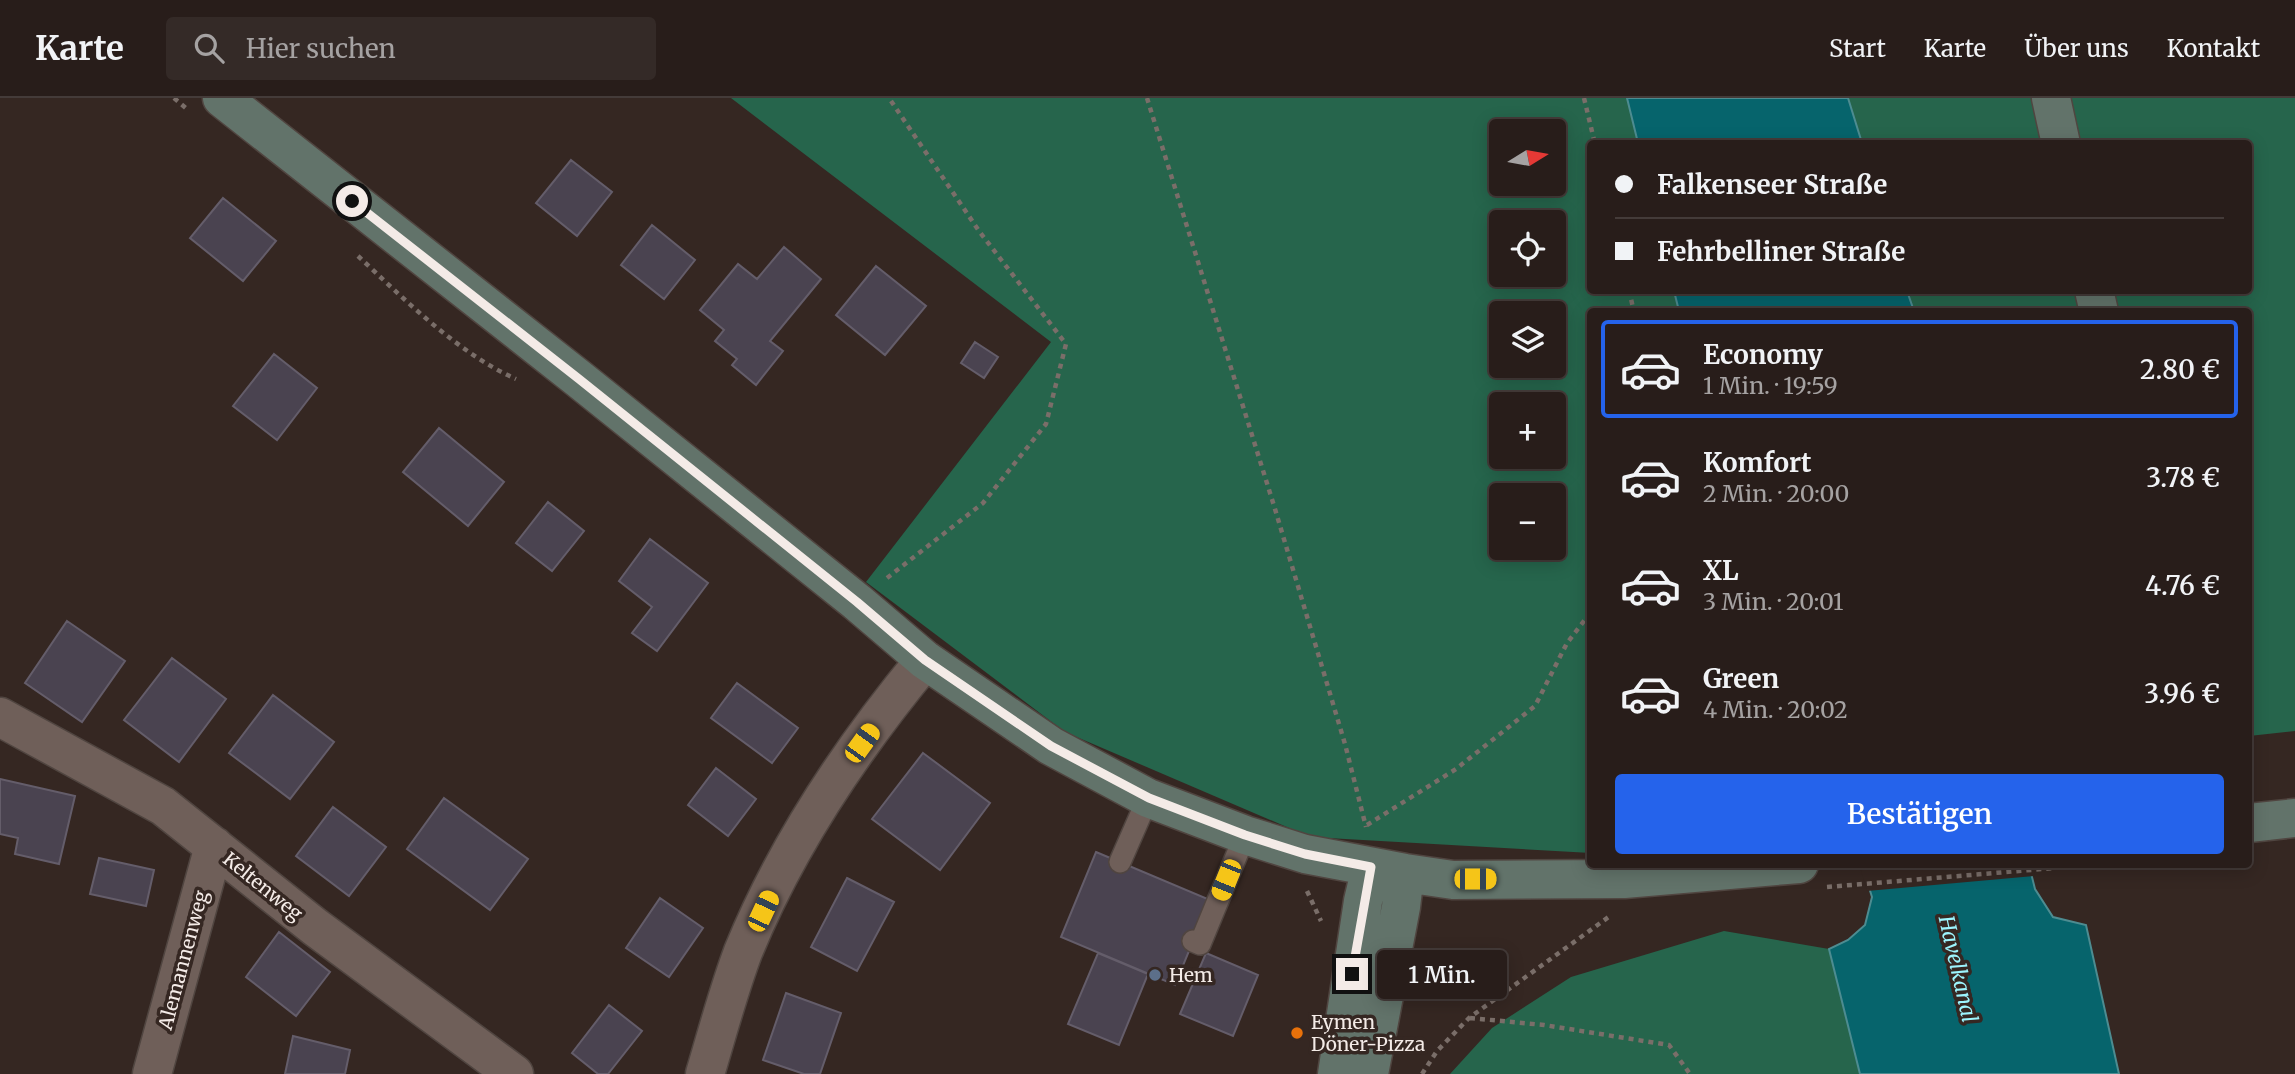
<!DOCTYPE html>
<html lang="de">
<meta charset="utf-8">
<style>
:root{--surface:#281d1a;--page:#342a27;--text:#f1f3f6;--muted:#a5a2a2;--line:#443b39;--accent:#2563eb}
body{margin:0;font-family:Merriweather,serif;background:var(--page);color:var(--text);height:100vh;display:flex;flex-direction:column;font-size:26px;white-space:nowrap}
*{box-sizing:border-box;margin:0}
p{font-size:23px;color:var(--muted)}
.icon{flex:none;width:38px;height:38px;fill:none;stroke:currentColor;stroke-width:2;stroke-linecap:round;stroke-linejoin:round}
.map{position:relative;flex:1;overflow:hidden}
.side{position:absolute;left:1587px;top:210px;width:665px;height:560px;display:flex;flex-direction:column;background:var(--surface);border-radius:7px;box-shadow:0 4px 18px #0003,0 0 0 2px var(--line)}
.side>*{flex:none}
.hud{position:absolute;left:1587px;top:42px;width:665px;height:154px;border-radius:7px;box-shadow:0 4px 18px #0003,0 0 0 2px var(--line);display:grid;align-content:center;height:154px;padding:0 28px;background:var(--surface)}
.needle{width:46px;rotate:79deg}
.fabs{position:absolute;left:1489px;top:21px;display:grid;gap:14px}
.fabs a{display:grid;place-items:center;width:77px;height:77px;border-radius:7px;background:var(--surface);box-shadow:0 4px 18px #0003,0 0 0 2px var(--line);font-size:35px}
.end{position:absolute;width:32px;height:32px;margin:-16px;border:9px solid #f4ebe7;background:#111;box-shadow:0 0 0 4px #111}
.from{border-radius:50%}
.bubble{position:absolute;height:49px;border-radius:7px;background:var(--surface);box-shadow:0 4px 18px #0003,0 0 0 2px var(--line);font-size:23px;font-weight:600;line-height:49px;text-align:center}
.car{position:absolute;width:21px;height:42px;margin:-21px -10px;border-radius:9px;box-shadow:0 0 5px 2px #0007;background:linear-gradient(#f5c518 24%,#345 0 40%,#f5c518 0 76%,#345 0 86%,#f5c518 0)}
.hud b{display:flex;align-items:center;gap:24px;height:66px;font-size:26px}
.hud b+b{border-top:2px solid var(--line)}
.hud i{width:18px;height:18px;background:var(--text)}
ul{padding:12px 0 0;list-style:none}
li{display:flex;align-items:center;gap:21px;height:98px;margin:0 14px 10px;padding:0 14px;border:4px solid transparent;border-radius:7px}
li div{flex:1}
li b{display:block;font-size:26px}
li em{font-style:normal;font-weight:600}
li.selected{border-color:var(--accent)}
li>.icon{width:63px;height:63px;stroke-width:1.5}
.cta{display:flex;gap:14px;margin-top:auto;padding:14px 28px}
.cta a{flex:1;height:80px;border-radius:7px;background:var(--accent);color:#fff;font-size:28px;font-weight:600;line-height:80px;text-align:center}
header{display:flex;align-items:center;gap:42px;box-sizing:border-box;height:98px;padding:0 35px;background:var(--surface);border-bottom:2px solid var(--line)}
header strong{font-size:33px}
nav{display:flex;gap:38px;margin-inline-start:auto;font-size:24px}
.search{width:490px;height:63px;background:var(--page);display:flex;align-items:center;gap:18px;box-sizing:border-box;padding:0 24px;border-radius:7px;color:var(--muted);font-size:26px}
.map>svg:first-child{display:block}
.forest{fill:#26654c;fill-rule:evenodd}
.water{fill:#06646c;stroke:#4d8c91;stroke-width:2}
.pier{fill:#352722}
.building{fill:#4a4350;stroke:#645d6a;stroke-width:2}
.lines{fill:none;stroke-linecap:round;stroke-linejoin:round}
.service-casing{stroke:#504540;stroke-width:24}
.minor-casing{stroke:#504540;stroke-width:41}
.secondary-casing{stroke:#504540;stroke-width:41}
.path{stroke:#7a6e69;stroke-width:4.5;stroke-dasharray:5 5;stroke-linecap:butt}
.service{stroke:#6f5f59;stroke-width:21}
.minor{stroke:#6f5f59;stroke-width:38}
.secondary{stroke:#62736a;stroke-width:38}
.route{stroke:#f4ebe7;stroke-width:9}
.service-dot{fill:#5c6f8a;stroke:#352722;stroke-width:2.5}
.food-dot{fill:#e8710a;stroke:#352722;stroke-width:2.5}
.labels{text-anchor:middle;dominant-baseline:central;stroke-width:7;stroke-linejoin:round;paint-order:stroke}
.street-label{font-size:19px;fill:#f4ebe7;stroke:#352722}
.poi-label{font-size:19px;fill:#f4ebe7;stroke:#352722;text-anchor:start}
.water-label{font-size:21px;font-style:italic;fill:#9df5fe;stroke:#352722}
</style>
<header>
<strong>Karte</strong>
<div class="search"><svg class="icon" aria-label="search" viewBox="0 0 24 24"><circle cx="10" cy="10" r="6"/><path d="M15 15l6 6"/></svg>Hier suchen</div>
<nav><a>Start</a><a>Karte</a><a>Über uns</a><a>Kontakt</a></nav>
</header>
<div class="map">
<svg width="2295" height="976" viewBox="0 0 2295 976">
<rect width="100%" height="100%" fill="#352722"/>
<!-- forest -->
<path class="forest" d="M731,0H1627L1638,45L1591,46V192L1674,193L1679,213L1591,214V755L1310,739L1065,634L866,484L1051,244ZM1502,33H1554V86H1502ZM1502,124H1554V177H1502ZM1502,215H1554V268H1502ZM1502,306H1554V359H1502ZM1502,397H1554V450H1502Z
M1848,0H2295V633L2249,638V214L1914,213L1907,193L2249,192V46L1862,45Z
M1724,833L1829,851L1860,976H1450L1492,930L1571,879Z"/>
<!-- water -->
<path class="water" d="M1627,0H1848L1862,45H1638Z
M1674,193H1907L1914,213H1679Z
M1862,767H2029L2035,791L2053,819L2086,827L2119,976H1860L1829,851L1848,842L1865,827L1872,799Z"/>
<!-- pier -->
<path class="pier" d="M1859,766H2033L2035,778L1867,793Z"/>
<!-- building -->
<path class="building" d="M571,62L612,94L577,138L536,105Z
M223,100L276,143L243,183L190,140Z
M652,127L695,162L664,201L621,167Z
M784,149L821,181L770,243L783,253L756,287L732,267L737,261L715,243L724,232L700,212L738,166L757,181Z
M876,168L926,208L885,257L836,217Z
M975,244L998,259L984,280L961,265Z
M274,256L317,290L277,342L233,308Z
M439,330L504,384L468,428L403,374Z
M548,404L584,433L552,473L516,445Z
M650,441L708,485L657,553L632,535L652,509L619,483Z
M67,523L125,563L82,624L25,585Z
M172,560L226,601L179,664L124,622Z
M737,585L798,630L772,665L711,620Z
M273,597L334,644L290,701L229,655Z
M923,655L990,705L940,772L872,721Z
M716,670L756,701L728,738L688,707Z
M0,681L75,698L59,766L15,756L18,740L0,736Z
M444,700L528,761L490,812L407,751Z
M333,709L386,749L349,798L296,758Z
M1096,754L1210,802L1175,887L1061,839Z
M99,760L154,772L146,808L90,796Z
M847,780L894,804L857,873L811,849Z
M660,800L703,830L669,879L626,850Z
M279,834L330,874L296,918L246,879Z
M1098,855L1148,876L1119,947L1068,926Z
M1206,855L1258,877L1233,938L1180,916Z
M786,895L841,915L820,976H804L763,962Z
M609,907L642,933L608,976H598L572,955Z
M293,938L350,952L345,976H285Z"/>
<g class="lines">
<defs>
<path id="service" d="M1120,764L1148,700
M1193,843L1200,846L1245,737"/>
<path id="minor" d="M0,619L163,708L315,829L514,976
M152,976L214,748
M705,976C717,936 728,894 743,854C786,748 852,650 925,562"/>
<path id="secondary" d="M222,0L579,281L857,504L925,562L1051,648L1148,700L1245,737L1305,756L1405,775L1453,782L1624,781L1799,766
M2051,0L2061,46
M2094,192L2099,214
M2249,725L2295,720
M1337,976L1363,803L1371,769
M1369,976L1401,809L1405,775"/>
</defs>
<!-- service casing -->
<use href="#service" class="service-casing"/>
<!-- minor casing -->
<use href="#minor" class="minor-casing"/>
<!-- secondary casing -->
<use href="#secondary" class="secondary-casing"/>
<!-- path -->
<path class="path" d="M174,0L187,11
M1147,0L1275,411L1345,646L1366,729
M1584,0L1595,46
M358,158C404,201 459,256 516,281
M1629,192L1634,214
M887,480L983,405L1046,326L1066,246L979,133L889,0
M1367,727L1456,671L1535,608L1567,545L1591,514
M1827,789L2102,766
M1307,793L1321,823
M1470,920L1544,927L1669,947L1690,976
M1422,976L1437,953L1469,920L1610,818"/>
<!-- service -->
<use href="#service" class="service"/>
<!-- minor -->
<use href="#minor" class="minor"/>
<!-- secondary -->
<use href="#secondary" class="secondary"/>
</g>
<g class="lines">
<!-- route -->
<path class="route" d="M352,103L579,281L857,504L925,562L1051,648L1149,700L1245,737L1305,756L1371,769L1352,876"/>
</g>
<!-- markers -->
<circle class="service-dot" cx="1155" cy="877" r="7"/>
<circle class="food-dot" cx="1297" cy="935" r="7"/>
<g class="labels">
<!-- street labels -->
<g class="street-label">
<text transform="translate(263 788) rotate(39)">Keltenweg</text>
<text transform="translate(183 862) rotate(-75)">Alemannenweg</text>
</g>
<!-- poi labels -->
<g class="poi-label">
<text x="1169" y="877">Hem</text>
<text x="1311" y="924">Eymen<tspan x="1311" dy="22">Döner-Pizza</tspan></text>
</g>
<!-- water labels -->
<g class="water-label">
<text transform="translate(1958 871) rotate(77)">Havelkanal</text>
</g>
</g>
</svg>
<div class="fabs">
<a><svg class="needle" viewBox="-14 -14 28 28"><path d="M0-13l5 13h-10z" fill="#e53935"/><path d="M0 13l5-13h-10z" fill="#a5a2a2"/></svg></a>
<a><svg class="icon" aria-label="locate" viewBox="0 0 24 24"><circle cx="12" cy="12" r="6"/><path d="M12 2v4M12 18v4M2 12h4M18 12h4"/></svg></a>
<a><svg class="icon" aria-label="layers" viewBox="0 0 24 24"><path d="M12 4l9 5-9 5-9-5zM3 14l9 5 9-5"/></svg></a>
<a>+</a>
<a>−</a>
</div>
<i class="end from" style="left:352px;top:103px"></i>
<i class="end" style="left:1352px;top:876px"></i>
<div class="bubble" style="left:1377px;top:852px;width:130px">1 Min.</div>
<i class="car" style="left:862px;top:645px;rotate:36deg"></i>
<i class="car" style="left:1475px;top:781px;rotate:90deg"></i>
<i class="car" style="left:1226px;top:782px;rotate:202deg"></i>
<i class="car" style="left:763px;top:813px;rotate:25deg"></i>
<div class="hud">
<b><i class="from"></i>Falkenseer Straße</b>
<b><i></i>Fehrbelliner Straße</b>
</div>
<section class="side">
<ul>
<li class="selected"><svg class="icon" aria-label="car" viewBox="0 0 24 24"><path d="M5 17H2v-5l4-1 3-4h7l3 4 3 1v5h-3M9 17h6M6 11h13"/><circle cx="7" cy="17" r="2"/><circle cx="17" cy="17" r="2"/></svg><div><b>Economy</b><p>1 Min. · 19:59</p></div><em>2.80 €</em></li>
<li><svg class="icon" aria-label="car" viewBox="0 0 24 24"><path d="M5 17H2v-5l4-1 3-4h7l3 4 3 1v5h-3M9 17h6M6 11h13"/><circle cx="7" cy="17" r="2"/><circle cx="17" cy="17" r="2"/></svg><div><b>Komfort</b><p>2 Min. · 20:00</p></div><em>3.78 €</em></li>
<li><svg class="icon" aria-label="car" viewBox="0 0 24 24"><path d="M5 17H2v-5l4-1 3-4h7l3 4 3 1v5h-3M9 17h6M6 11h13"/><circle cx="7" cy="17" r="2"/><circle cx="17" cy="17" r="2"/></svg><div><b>XL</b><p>3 Min. · 20:01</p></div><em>4.76 €</em></li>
<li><svg class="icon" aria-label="car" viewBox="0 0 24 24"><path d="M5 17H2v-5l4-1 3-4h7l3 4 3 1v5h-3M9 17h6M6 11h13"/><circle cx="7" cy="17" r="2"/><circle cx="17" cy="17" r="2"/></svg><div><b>Green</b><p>4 Min. · 20:02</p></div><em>3.96 €</em></li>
</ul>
<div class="cta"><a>Bestätigen</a></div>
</section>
</div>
